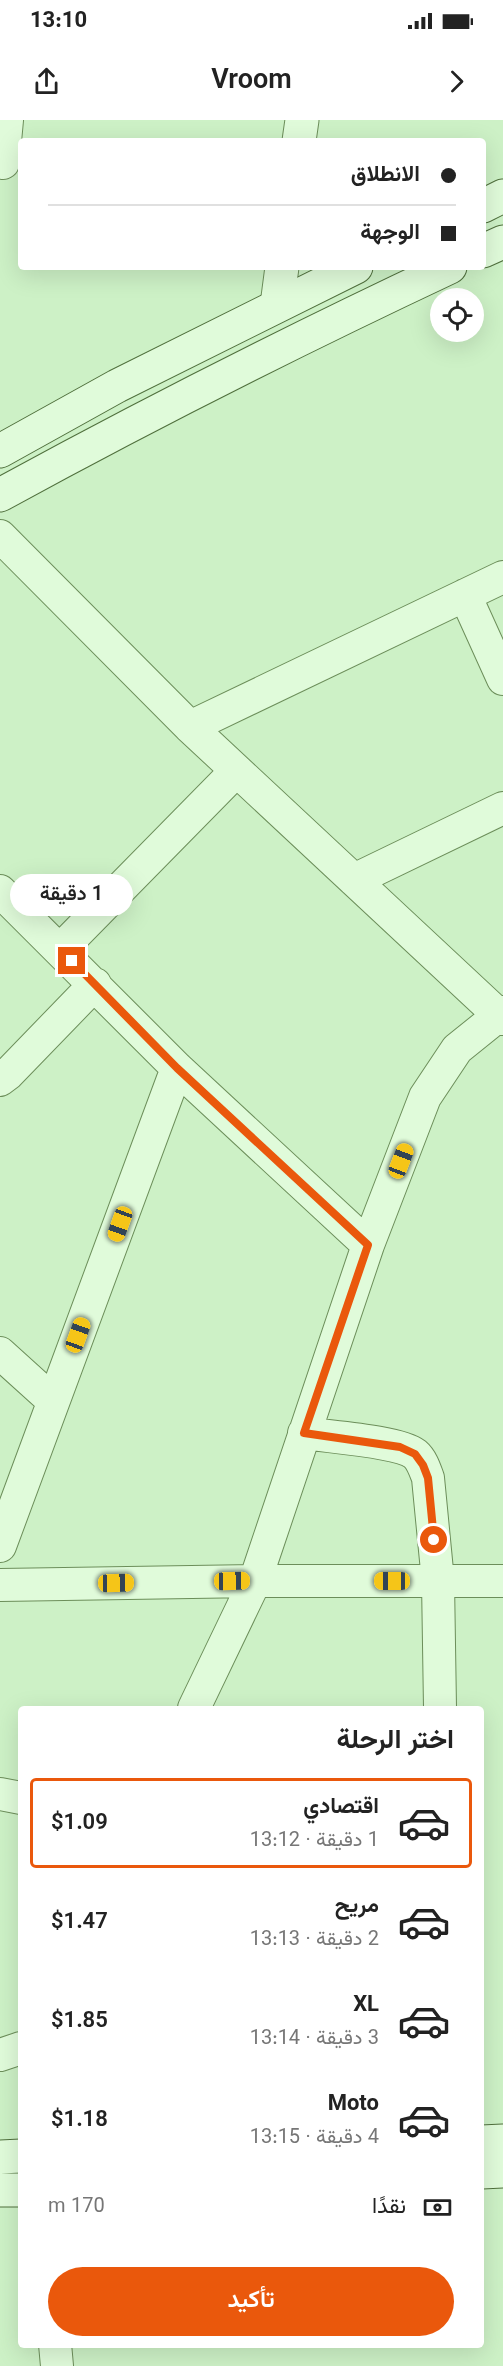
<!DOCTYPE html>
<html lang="ar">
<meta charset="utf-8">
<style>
:root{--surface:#fff;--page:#f6f6f6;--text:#222;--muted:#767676;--line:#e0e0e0;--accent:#ea580c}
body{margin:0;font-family:Georgia,Vazirmatn,serif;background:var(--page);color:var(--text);direction:rtl;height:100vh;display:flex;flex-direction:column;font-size:22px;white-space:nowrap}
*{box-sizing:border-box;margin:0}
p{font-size:20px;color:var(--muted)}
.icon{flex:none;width:33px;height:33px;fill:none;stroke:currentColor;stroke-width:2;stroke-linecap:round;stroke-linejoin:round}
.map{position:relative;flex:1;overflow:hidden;direction:ltr}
.details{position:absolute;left:18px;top:1586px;width:466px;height:642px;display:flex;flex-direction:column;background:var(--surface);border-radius:6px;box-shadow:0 6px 24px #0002;direction:rtl}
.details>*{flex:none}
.hud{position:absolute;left:18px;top:18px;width:468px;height:132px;border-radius:6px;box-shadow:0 6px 24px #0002;direction:rtl;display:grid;align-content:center;height:132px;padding:0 30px;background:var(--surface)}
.buttons{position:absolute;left:430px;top:168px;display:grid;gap:12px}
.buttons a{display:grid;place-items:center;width:54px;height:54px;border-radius:50%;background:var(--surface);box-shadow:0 6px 24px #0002;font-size:30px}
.end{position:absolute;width:27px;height:27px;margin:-14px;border:8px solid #ea580c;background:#fff;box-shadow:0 0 0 3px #fff}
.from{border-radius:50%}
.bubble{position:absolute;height:42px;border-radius:21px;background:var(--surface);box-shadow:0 6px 24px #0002;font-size:20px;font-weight:600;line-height:42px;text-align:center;direction:rtl}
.car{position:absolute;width:18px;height:36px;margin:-18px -9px;border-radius:8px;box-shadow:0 0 4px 2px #0007;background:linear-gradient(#f5c518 24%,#345 0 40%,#f5c518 0 76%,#345 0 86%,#f5c518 0)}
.hud b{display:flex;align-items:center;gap:21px;height:57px;font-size:22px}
.hud b+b{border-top:2px solid var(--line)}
.hud i{width:15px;height:15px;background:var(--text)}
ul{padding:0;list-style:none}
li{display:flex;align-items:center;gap:18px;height:90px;margin:0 12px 9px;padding:0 18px;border:3px solid transparent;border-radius:6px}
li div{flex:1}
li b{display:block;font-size:22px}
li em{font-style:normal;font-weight:600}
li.on{border-color:var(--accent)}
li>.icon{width:54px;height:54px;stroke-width:1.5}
h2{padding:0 30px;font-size:27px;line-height:72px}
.pay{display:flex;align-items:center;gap:15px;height:66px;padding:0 30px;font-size:22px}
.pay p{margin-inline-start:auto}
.button{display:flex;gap:12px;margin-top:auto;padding:12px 30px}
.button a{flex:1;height:69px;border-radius:36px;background:var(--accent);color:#fff;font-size:24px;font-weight:600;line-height:69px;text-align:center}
.status{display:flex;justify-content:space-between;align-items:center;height:42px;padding:0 30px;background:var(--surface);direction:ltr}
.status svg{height:16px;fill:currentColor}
header{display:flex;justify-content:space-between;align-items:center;height:78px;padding:0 30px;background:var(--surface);font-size:27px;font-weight:600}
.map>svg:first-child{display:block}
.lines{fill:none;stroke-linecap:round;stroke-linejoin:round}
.minor-casing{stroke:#6c8e5a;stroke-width:34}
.tertiary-casing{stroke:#6c8e5a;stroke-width:35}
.secondary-casing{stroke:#50703d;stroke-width:35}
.minor{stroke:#e0fbda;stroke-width:32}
.tertiary{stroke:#e0fbda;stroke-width:33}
.secondary{stroke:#e0fbda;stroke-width:33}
.route{stroke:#ea580c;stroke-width:8}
</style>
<div class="status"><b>13:10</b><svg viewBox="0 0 49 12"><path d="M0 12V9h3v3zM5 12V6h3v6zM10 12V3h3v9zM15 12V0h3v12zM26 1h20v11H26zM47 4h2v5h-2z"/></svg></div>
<header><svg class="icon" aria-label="forward" viewBox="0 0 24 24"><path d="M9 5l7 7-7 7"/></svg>Vroom<svg class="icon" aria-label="share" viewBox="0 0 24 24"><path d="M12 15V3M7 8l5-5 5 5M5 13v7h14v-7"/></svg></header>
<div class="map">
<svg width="503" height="2246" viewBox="0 0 503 2246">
<rect width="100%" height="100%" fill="#cdf1c6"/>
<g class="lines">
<defs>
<path id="minor" d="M3,43L7,0
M0,416L190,607L503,899
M465,475L503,559
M190,607L503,457
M354,760L503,688
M0,771L177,948L368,1125
M60,830L236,651
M0,960L8,954L95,864
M0,1233L53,1281
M304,1313C328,1317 398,1321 415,1334C422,1340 425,1350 428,1358L438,1461L440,1588
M0,1426L177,948
M0,1465L255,1461H503
M194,1588L255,1461L368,1125L425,977L457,929L503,892
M0,1674L21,1678
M0,1935L21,1928
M55,2224L57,2246"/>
<path id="tertiary" d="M299,21L302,0
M277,185L282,147"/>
<path id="secondary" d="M483,86L503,76
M483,131L503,122
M0,331L117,266L356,147
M0,375C148,294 297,219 450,147
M482,2022L503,2021
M0,2037L21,2036
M482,2052L503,2051
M0,2070H21"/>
</defs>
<!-- minor casing -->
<use href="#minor" class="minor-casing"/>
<!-- tertiary casing -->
<use href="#tertiary" class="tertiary-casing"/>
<!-- secondary casing -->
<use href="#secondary" class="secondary-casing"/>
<!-- minor -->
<use href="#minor" class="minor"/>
<!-- tertiary -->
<use href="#tertiary" class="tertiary"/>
<!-- secondary -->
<use href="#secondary" class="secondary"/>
</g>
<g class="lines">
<!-- route -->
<path class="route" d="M72,841L177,948L368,1125L304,1313L400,1327L415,1334L423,1345L428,1358L434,1420"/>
</g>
</svg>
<div class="buttons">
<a><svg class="icon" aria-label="locate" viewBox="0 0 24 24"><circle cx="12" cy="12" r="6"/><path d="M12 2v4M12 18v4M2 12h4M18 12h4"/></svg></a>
</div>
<i class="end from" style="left:434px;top:1420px"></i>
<i class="end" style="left:72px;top:841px"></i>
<div class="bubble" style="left:10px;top:754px;width:123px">1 دقيقة</div>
<i class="car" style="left:401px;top:1041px;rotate:21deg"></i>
<i class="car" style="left:120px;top:1104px;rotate:200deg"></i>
<i class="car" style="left:78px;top:1215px;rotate:20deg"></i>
<i class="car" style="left:232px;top:1461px;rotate:89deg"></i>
<i class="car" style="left:392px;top:1461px;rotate:270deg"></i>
<i class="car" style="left:116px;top:1463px;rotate:89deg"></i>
<div class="hud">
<b><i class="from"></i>الانطلاق</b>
<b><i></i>الوجهة</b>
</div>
<section class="details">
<h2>اختر الرحلة</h2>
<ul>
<li class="on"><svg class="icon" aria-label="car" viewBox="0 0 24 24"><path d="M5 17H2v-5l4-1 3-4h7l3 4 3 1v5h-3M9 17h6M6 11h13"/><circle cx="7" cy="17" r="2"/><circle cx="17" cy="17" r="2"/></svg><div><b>اقتصادي</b><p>1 دقيقة · 13:12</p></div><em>$1.09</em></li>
<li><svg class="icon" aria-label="car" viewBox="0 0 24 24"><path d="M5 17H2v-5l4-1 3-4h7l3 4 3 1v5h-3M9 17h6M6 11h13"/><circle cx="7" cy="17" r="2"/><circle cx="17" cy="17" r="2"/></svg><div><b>مريح</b><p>2 دقيقة · 13:13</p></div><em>$1.47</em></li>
<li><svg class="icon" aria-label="car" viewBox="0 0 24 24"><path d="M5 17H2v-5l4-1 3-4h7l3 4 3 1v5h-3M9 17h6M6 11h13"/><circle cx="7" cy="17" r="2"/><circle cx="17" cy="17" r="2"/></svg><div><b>XL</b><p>3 دقيقة · 13:14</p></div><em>$1.85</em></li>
<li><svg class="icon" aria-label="car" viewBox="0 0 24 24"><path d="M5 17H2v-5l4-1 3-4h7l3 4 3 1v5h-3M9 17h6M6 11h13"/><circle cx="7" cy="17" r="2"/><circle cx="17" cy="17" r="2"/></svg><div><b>Moto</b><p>4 دقيقة · 13:15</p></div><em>$1.18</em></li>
</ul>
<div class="pay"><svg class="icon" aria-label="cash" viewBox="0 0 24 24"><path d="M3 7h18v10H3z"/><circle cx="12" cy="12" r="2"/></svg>نقدًا<p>170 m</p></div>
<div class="button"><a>تأكيد</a></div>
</section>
</div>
